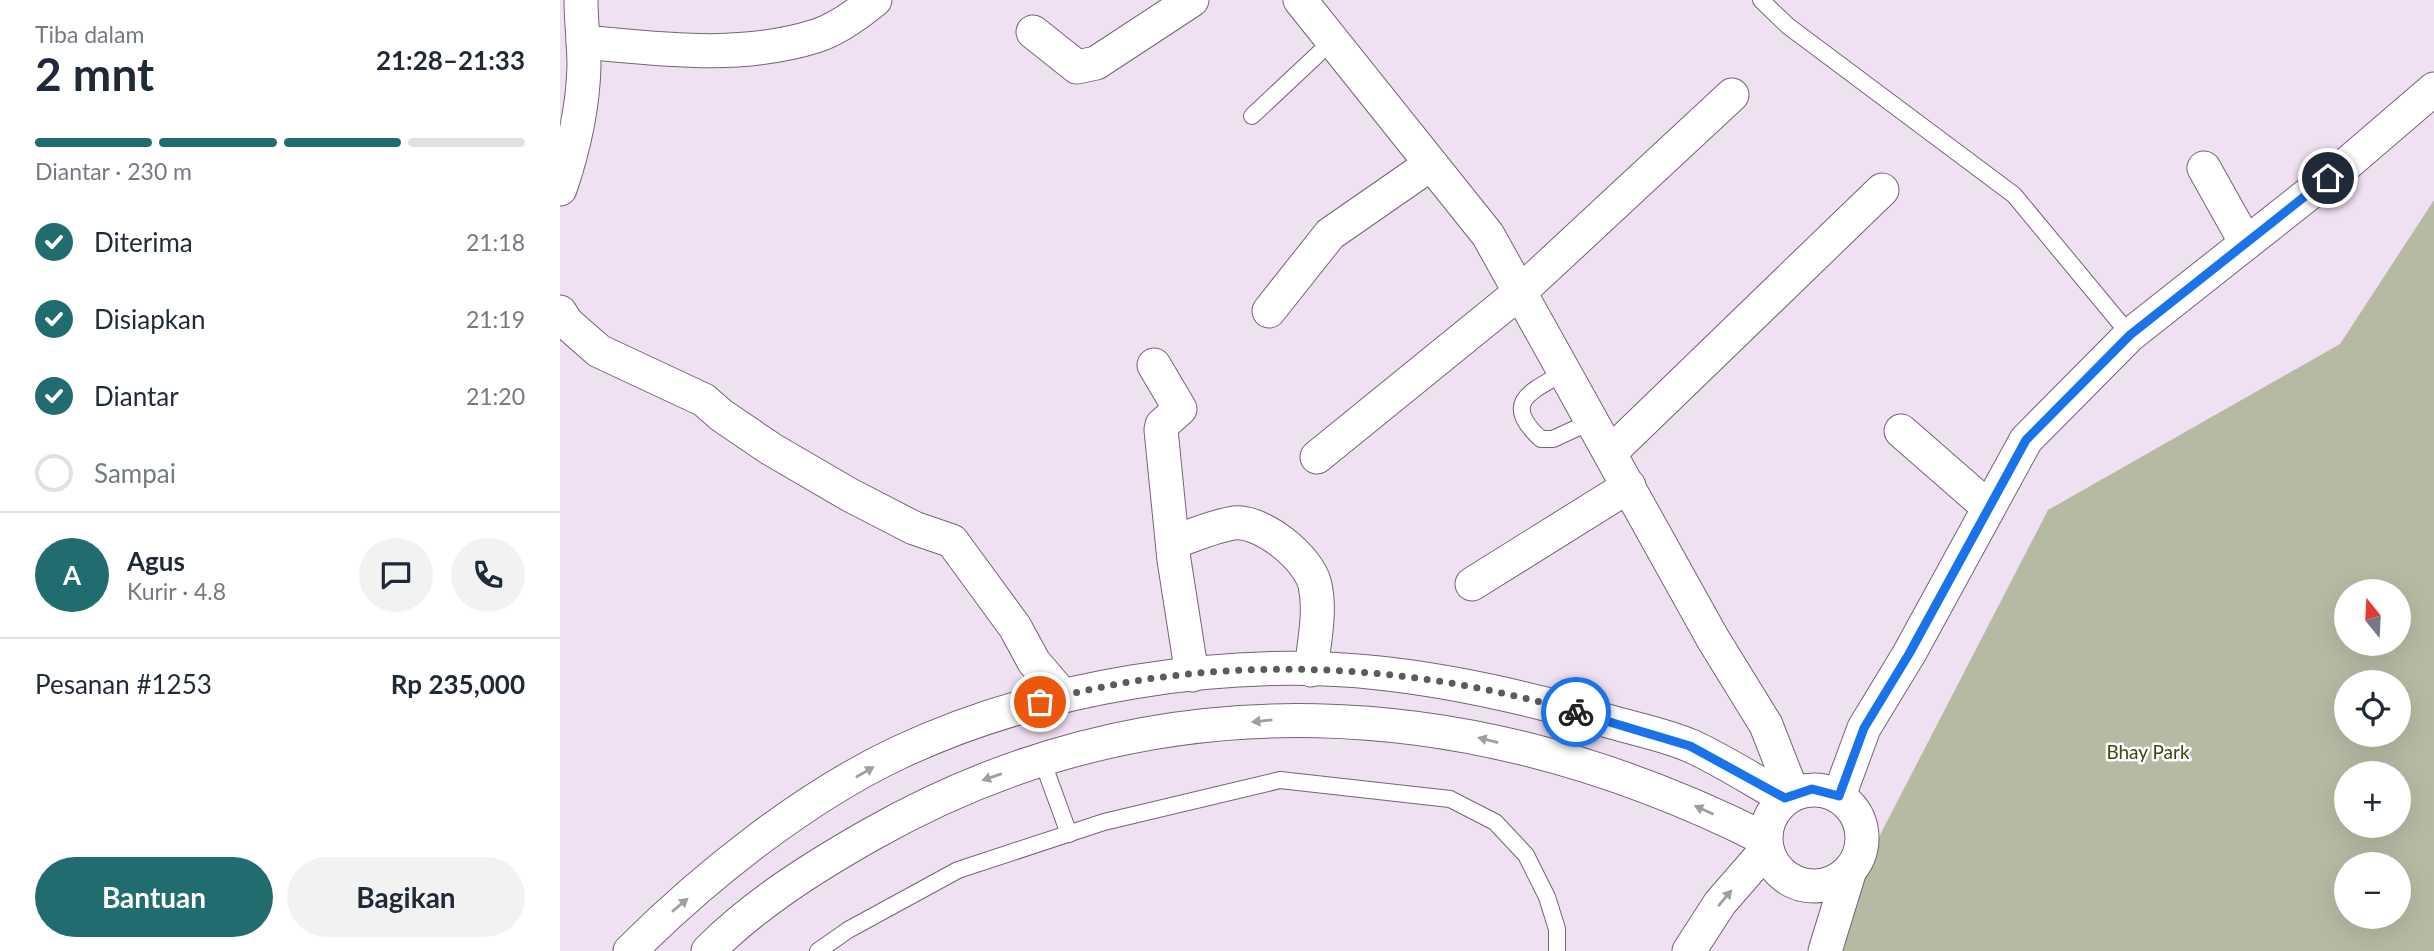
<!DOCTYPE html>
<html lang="id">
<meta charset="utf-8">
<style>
:root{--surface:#fff;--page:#f2f2f3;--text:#1f2937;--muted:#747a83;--line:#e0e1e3;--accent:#206c6e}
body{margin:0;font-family:Lato,sans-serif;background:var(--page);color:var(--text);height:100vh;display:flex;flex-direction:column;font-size:26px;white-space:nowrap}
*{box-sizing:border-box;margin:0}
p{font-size:23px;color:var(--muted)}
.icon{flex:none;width:38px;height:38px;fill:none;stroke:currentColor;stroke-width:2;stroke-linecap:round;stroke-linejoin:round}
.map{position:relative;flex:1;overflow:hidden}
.sheet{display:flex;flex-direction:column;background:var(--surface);width:560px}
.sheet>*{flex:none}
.needle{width:46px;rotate:342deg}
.fabs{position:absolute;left:1774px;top:579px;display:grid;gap:14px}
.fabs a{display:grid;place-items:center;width:77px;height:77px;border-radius:50%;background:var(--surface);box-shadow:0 7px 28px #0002;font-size:35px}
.pin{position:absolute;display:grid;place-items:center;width:60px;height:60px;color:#fff;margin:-30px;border:4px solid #fff;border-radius:50%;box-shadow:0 2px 7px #0007}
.courier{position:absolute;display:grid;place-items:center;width:70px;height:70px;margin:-35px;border:5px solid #1a73e8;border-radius:50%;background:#fff;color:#222;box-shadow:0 2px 9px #0007}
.head em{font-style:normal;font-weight:700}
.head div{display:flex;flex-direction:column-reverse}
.head{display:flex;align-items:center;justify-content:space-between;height:119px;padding:0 35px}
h1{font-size:46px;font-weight:700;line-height:52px}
.bar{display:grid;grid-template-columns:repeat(4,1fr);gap:10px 7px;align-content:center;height:84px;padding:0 35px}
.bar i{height:9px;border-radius:5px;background:var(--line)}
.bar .on{background:var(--accent)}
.bar p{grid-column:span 4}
.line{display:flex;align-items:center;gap:18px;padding:0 35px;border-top:2px solid var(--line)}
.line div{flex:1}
.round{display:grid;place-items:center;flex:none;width:74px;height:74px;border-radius:37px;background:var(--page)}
ol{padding:0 35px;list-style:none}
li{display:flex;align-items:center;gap:21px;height:77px}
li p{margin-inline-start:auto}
li .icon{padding:7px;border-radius:50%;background:var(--accent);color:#fff;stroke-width:4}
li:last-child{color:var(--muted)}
li i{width:38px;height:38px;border:4px solid var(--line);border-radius:50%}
.cta{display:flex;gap:14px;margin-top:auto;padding:14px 35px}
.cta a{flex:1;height:80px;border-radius:42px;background:var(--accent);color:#fff;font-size:28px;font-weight:700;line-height:80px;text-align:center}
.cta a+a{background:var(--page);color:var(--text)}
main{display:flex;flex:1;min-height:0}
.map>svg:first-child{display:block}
.green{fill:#b7baa3;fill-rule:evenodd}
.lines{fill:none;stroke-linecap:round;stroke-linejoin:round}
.lane-casing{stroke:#736574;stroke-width:18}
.street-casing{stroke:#736574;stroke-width:35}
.lane{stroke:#fff;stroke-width:16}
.street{stroke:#fff;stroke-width:33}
.oneway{fill:#a09ea1}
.done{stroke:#605761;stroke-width:7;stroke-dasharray:0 12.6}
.route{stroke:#1a73e8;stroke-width:9}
.labels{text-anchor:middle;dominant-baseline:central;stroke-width:5;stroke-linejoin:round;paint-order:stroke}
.park-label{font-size:19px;fill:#424512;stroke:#fff}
</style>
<main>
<section class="sheet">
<div class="head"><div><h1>2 mnt</h1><p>Tiba dalam</p></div><em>21:28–21:33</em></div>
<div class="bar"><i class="on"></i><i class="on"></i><i class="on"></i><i></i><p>Diantar · 230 m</p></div>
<ol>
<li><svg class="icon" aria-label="check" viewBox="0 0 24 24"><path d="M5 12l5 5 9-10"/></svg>Diterima<p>21:18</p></li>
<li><svg class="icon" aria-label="check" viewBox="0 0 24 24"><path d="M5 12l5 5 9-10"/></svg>Disiapkan<p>21:19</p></li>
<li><svg class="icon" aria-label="check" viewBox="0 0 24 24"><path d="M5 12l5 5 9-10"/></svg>Diantar<p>21:20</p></li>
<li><i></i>Sampai</li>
</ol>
<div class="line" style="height:126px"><b class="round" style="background:var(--accent);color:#fff">A</b><div><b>Agus</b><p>Kurir · 4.8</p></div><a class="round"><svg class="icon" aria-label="chat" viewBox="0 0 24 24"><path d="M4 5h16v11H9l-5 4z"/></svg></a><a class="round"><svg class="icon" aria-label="phone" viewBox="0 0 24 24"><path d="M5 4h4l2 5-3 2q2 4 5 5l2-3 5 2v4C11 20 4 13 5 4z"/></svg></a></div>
<div class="line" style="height:91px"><div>Pesanan #1253</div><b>Rp 235,000</b></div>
<div class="cta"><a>Bantuan</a><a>Bagikan</a></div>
</section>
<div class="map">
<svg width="1874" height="951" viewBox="0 0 1874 951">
<rect width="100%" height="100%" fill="#f0e1f2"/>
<path class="green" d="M1874,200v751h-614l228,-441 292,-166zM1787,592h52v52h-52zM1787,682h52v53h-52zM1787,774h52v52h-52zM1787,864h52v53h-52z"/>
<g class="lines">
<g class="lane-casing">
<g id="lane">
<polyline points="1201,0 1228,26 1454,195 1570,335"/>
<polyline points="692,116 772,41"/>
<path d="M1005,372c-33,19 -65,30 -24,67h12l39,-18"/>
<polyline points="482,760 509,834"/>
<polyline points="258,951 288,930 398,870 544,822 720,780 890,799 935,822 966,855 987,897 997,929 997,951"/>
</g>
</g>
<g class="street-casing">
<g id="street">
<polyline points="740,0 928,235 1153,639 1206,725 1233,794"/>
<polyline points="473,32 517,67 536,63 632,0"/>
<path d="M23,42c78,7 156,18 233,-6 20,-6 43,-23 59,-36"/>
<polyline points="1644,168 1686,243"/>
<path d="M0,189c14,-41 23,-80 24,-123 0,-22 -3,-44 -3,-66"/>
<polyline points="709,311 770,234 871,164"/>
<polyline points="0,312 7,323 39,351 144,400 161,415 211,449 290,495 354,528 392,541 455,627 474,662 503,696"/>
<polyline points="594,365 620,409 602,425 601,430 614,560 632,675"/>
<polyline points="1341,431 1428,507"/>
<polyline points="1050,453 1322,190"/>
<polyline points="757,457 960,292 1172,95"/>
<path d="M613,542c19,-6 41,-16 61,-19 28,-3 75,35 81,62 6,27 -1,58 -4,85"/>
<polyline points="912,584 1069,486"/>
<circle cx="1254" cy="838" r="48"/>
<polyline points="1279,796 1304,728 1349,654 1466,440 1570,335 1789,162 1874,89"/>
<path d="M70,951c74,-74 173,-153 268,-198 140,-66 327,-97 481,-80 75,8 149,25 222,46 29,9 62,15 90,27 33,15 63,35 94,52"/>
<path d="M148,951c47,-47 104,-83 162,-116 288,-164 605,-142 895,4"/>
<polyline points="1129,951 1160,903 1207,849"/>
<polyline points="1265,951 1290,870"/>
</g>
</g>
<use href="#lane" class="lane"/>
<use href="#street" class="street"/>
</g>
<defs><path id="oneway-solid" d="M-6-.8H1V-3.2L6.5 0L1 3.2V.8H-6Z" transform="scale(1.75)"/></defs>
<g class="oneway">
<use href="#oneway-solid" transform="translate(702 721) rotate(174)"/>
<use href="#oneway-solid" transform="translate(928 740) rotate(-166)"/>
<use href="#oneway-solid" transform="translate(305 772) rotate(-30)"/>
<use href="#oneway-solid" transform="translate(432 777) rotate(161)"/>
<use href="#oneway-solid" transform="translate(1144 810) rotate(-156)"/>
<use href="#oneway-solid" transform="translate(1165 898) rotate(-50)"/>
<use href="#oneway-solid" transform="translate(120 905) rotate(-40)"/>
</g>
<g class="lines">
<path class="done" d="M480,702c174,-49 364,-41 536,10"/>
<polyline class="route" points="1016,712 1130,746 1225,798 1252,789 1279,796 1304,728 1349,654 1466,440 1570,335 1768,178"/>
</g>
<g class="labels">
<g class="park-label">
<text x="1588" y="751">Bhay Park</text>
</g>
</g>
</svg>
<div class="fabs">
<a><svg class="needle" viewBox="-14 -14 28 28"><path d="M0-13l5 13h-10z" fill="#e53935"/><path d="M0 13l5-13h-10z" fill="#747a83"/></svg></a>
<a><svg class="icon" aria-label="locate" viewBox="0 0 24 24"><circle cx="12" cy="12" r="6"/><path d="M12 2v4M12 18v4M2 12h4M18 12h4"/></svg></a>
<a>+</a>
<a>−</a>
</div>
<div class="pin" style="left:480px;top:702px;background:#ea580c"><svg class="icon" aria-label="bag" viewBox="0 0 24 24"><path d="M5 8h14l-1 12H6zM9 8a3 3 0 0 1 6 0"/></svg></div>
<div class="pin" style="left:1768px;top:178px;background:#1f2937"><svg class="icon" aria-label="home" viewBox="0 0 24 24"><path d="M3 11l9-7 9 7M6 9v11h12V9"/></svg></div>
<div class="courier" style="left:1016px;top:712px"><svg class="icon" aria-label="bike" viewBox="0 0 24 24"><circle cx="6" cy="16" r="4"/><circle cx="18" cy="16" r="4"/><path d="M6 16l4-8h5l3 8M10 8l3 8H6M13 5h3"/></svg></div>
</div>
</main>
